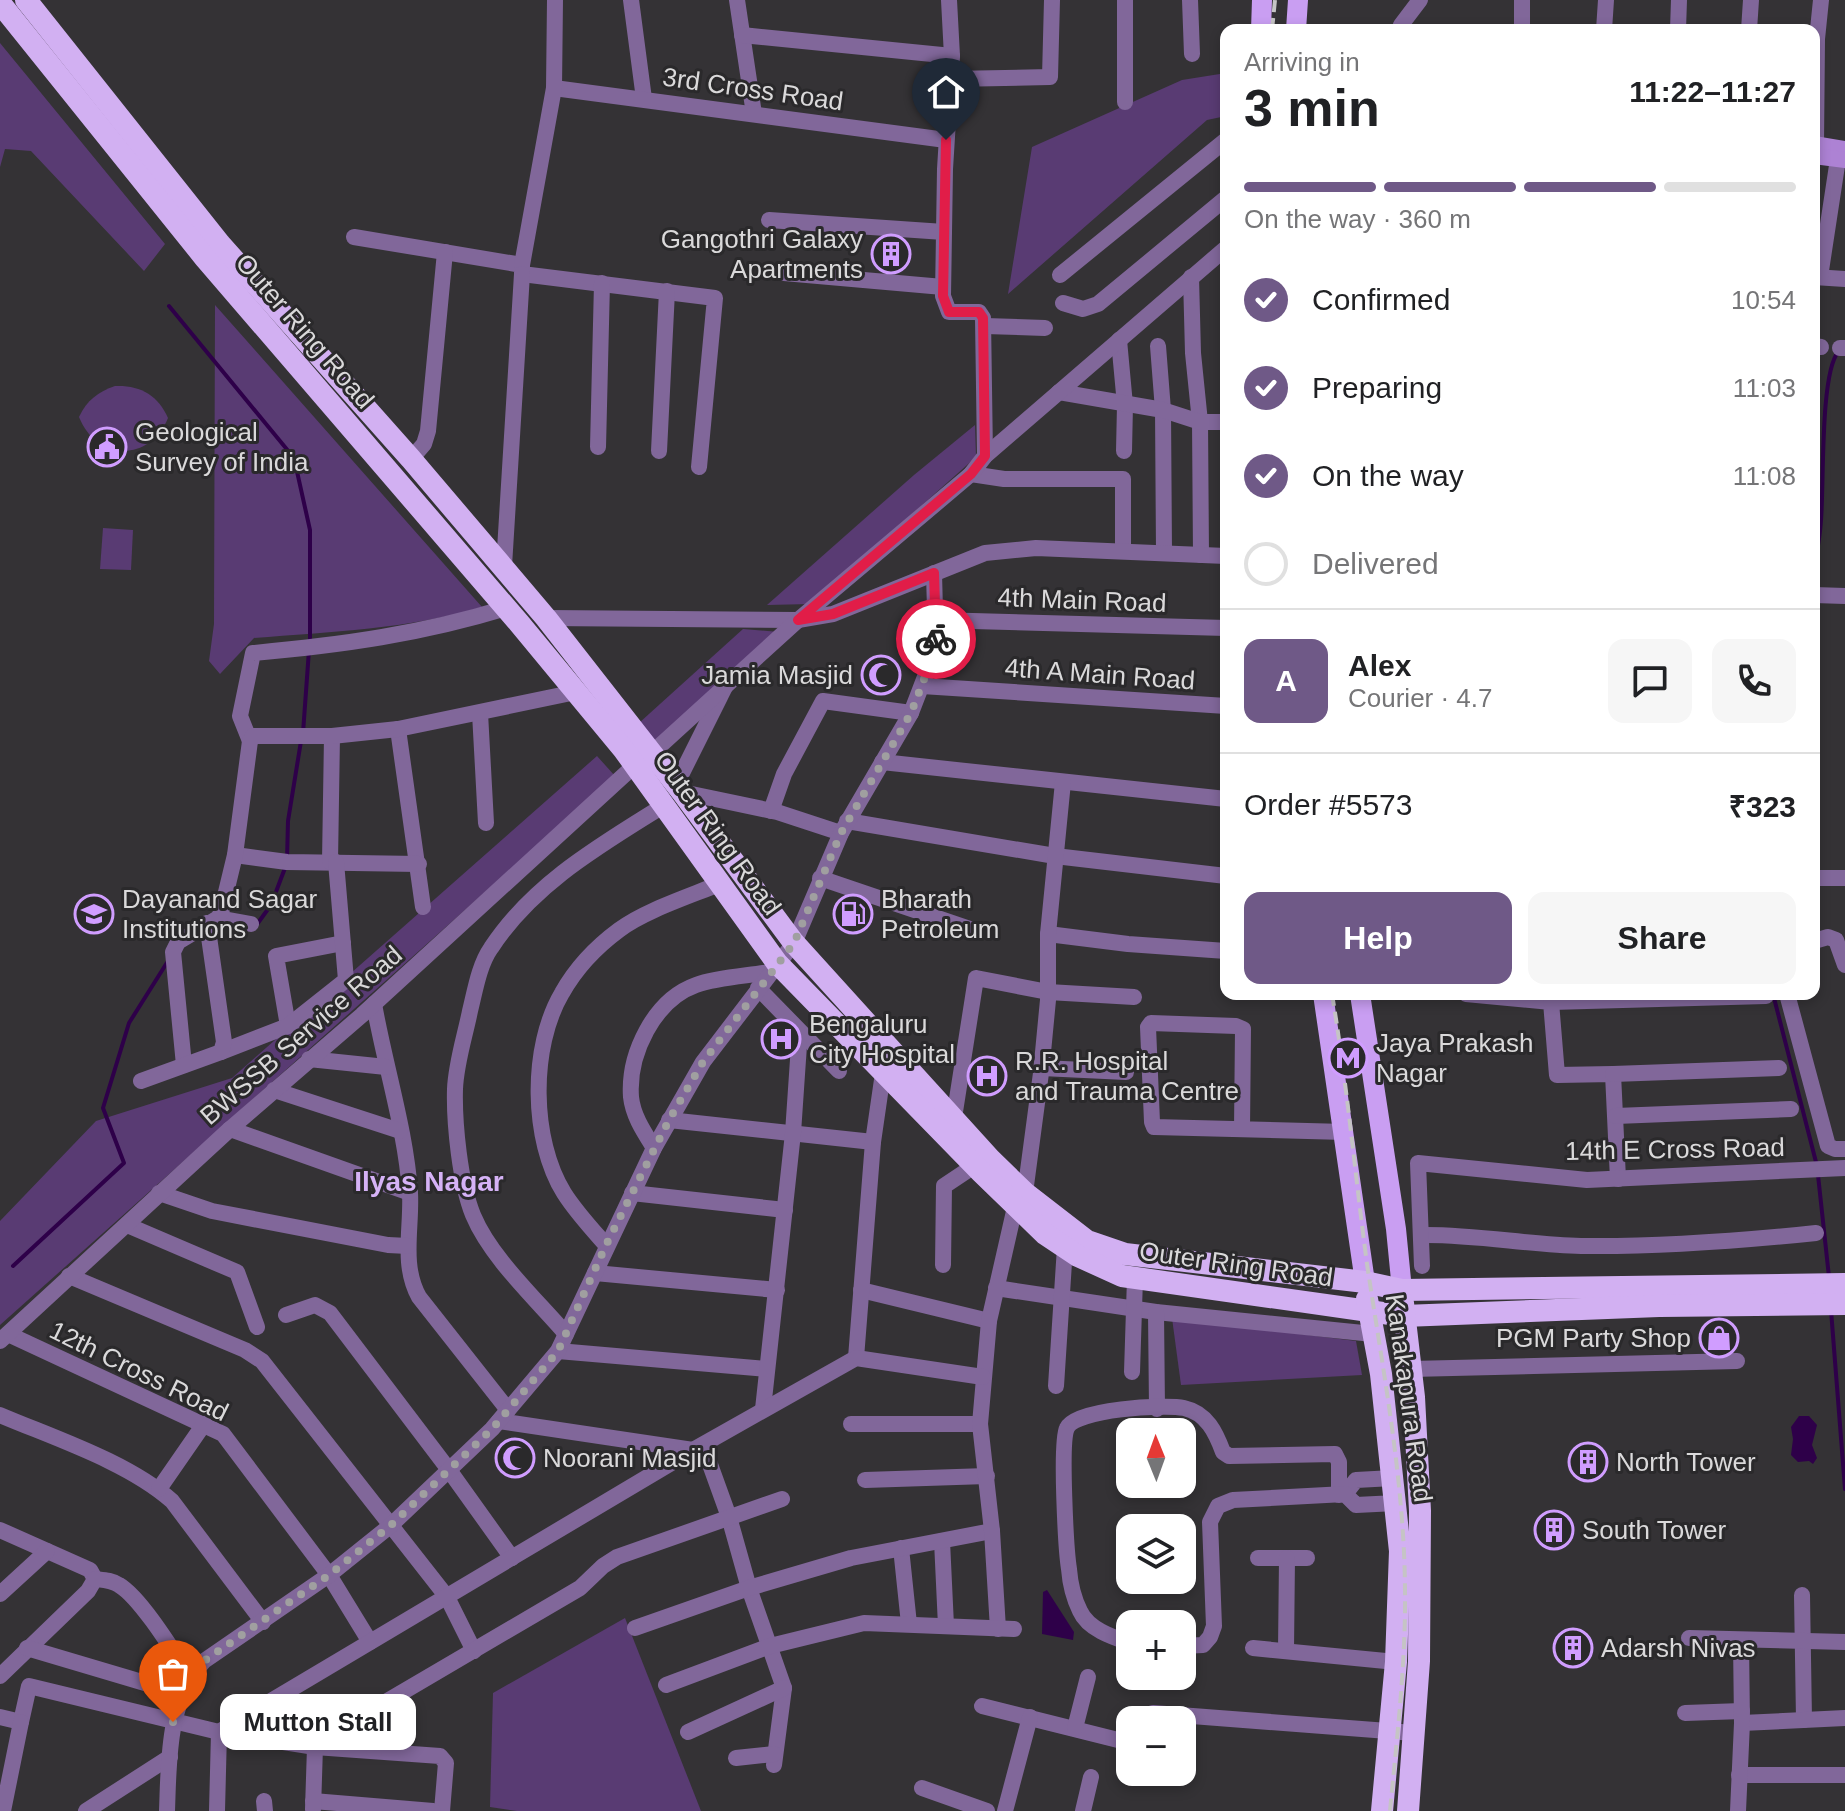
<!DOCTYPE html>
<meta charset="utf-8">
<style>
:root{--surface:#fff;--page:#f6f6f6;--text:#202124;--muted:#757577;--line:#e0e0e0;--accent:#6f5987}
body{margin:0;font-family:Arial,sans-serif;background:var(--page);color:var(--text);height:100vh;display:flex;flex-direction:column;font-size:30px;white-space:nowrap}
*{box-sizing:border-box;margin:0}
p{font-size:26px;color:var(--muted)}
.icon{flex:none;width:44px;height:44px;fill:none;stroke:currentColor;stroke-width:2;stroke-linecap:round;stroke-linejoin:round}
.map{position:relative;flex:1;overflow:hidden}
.panel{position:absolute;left:1220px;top:24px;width:600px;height:976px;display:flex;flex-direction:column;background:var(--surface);border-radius:16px;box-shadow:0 4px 12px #0003}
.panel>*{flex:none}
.needle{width:52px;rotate:359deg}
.controls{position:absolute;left:1116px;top:1418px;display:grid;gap:16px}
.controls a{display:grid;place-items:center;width:80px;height:80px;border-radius:16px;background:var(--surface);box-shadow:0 4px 12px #0003;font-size:40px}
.pin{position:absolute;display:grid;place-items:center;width:68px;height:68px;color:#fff;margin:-82px -34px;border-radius:50% 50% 50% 0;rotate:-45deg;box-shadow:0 0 8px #0007}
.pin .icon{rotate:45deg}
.courier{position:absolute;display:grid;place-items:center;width:80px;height:80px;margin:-40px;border:6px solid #e11d48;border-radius:50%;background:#fff;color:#222;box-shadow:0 2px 10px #0007}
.bubble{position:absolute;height:56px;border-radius:16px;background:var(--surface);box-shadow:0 4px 12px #0003;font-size:26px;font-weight:600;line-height:56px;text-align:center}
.overview em{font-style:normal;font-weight:600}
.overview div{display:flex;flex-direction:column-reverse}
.overview{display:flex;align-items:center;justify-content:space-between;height:136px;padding:0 24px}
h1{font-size:52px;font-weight:600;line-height:60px}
.bar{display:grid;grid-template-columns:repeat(4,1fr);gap:12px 8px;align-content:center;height:96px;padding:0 24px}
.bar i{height:10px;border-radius:6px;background:var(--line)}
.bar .current{background:var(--accent)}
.bar p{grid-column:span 4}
.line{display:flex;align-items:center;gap:20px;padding:0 24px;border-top:2px solid var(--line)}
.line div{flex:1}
.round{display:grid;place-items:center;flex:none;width:84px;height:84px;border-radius:16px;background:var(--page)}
ol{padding:0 24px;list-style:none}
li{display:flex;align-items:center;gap:24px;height:88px}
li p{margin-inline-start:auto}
li .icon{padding:8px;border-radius:50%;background:var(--accent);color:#fff;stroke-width:4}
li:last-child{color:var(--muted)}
li i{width:44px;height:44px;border:4px solid var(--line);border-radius:50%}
.action{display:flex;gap:16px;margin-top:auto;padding:16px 24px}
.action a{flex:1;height:92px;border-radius:16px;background:var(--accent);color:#fff;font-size:32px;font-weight:600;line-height:92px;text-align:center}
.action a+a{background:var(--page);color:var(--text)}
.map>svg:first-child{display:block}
.green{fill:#593b73}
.water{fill:#2e0049}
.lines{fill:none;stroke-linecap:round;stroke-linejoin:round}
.stream{stroke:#2e0049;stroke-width:4}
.minor{stroke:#81679a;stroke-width:16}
.tertiary{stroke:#81679a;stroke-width:16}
.secondary{stroke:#ad82d4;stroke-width:16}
.primary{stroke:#c99ef2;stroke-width:20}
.trunk{stroke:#d2b0f2;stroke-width:22}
.rail{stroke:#c5c4c5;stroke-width:4;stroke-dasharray:12 6;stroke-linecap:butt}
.done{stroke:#a09fa0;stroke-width:8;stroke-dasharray:0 14.4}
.route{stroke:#e11d48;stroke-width:10}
.labels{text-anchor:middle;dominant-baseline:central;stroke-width:6;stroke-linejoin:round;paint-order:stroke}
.street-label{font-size:26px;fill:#dad9da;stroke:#2a292b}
.poi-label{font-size:26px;fill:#dad9da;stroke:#2a292b;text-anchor:start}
.neighbourhood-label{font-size:28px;font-weight:bold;fill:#d5b2f6;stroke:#2a292b}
</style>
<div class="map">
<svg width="1845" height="1811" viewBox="0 0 1845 1811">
<rect width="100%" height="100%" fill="#343235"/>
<g class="green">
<polygon points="0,43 165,244 144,271 31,151 5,149 0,167"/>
<polygon points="1226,73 1226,116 1207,120 1008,294 1032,147 1182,80"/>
<path d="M215,305l267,302c-73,22 -152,25 -228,31l-34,36 -11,-13 5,-37z"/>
<path d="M115,386c25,-1 43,9 53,32 -18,44 -71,44 -89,-1 8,-17 19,-25 36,-31z"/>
<polygon points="975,425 976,457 811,604 767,605 914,475"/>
<polygon points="103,528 133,530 131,570 100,569"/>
<polygon points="743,629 779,632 655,741 639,723"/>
<polygon points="597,756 615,776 0,1325 0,1221 96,1121 232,1078"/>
<polygon points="1172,1318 1356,1341 1362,1375 1181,1385"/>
<polygon points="625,1618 701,1811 517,1811 490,1807 493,1693"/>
</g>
<g class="water">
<polygon points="1799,1416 1809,1416 1817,1425 1812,1445 1817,1458 1813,1464 1809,1461 1798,1462 1791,1455 1793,1439 1791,1427"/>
<polygon points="1047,1590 1074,1632 1073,1640 1042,1634 1043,1592"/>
</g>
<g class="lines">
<g class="stream">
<polyline points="169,306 294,458 310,530 310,641"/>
<path d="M1814,569c3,-16 6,-33 7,-49 3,-35 -1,-145 17,-168"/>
<polyline points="303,733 309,650"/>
<polyline points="287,860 288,821 301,741"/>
<polyline points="255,927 271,905 285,868"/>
<polyline points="1773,994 1817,1166"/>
<polyline points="1818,1175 1829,1277"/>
<polyline points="13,1266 124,1163 103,1108 129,1023 168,961"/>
<polyline points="1831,1310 1845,1489"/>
</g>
<g class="minor">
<polyline points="631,0 644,99"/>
<polyline points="737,0 754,114"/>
<polyline points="949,0 952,56 945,169 943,296 949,312 979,312 983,318 985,456"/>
<polyline points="1190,0 1192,54"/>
<polyline points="1401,25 1420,0"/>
<polyline points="1522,30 1522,0"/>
<polyline points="1604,30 1606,0"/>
<polyline points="1678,30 1679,0"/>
<polyline points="1749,30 1751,0"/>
<polyline points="742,35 952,56"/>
<polyline points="951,79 1050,77 1052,0"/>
<polyline points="554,88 946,140"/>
<polyline points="1125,102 1125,0"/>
<polyline points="1816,145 1817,39 1821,0"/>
<polyline points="769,220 944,232"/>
<polyline points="354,237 522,265 522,274 715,298 699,467"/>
<polyline points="522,265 554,88 555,0"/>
<polyline points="784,273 943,287"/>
<polyline points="1060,275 1226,140"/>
<polyline points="1191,277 1193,353 1200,422 1201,555"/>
<polyline points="1814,277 1845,279"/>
<polyline points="1820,277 1838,159"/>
<polyline points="1063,303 1083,309 1098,304 1226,198"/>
<polyline points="985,326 1045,328"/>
<polyline points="1119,340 1125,405 1124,451"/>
<polyline points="1158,346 1163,410 1164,553"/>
<polyline points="1814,346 1821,347"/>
<polyline points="1840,348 1845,348"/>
<polyline points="1059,392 1163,410 1200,422 1226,422"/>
<polyline points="598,447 602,283"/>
<polyline points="659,451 667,291"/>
<polyline points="411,459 424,444 428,431 445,252"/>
<polyline points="971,474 1004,479 1123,479 1123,551"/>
<polyline points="504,566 522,274"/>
<polyline points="936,620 1226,628"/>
<polyline points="922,686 1226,706"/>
<polyline points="480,713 486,823"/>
<polyline points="398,729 423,907"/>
<path d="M250,741l-10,-25 13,-63c89,-8 168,-19 253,-45"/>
<polyline points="882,762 1226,799"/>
<polyline points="676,785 725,687"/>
<polyline points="682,792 777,812 841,833"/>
<polyline points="771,811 784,774 823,701 911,713"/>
<polyline points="847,821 1055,856 1226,876"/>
<polyline points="235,855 287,862 419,864"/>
<polyline points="330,862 332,736"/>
<polyline points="820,878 976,931"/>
<polyline points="1814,878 1845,878"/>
<polyline points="218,918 251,924"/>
<polyline points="1048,934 1128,944 1226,951"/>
<polyline points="1814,941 1828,937 1836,940 1845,965"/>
<polyline points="758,988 839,1071"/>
<polyline points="1466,994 1551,1002 1557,1075 1613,1074 1618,1179"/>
<polyline points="1787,994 1828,1146 1835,1149 1845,1149"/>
<polyline points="1551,1002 1766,996"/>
<path d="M374,1004c11,62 32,127 36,189 2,34 -9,72 9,104l89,113"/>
<polyline points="288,1026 276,956 343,943"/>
<polyline points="221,1052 288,1026 346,980 336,862"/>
<polyline points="309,1059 386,1067"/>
<polyline points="184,1065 173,952 178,942 218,918 221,913 235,855 250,741 253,736 332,736 398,729 576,692"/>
<polyline points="1042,1068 1126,1072"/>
<polyline points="1613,1074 1779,1068"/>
<polyline points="141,1081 221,1052 224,1042 207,923"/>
<polyline points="274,1090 400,1131"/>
<polyline points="1616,1116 1791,1109"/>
<polyline points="954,1118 976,978 1048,992 1134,997"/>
<polyline points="669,1120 873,1142"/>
<polyline points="230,1129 410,1193"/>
<polyline points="1242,1129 1243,1029 1236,1026 1151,1023 1148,1027 1152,1122 1154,1127 1345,1132"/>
<path d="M654,1148c-10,-16 -21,-32 -23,-51 -3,-43 23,-97 65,-112 22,-8 51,-9 74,-13"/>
<polyline points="159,1193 212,1211 388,1245 408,1246"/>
<polyline points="632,1193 785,1210"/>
<polyline points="1025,1193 1041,1073 1048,1000 1048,934 1063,782"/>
<polyline points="127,1225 237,1272 257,1327"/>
<path d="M1421,1235c54,-1 107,10 160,11 79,1 157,-5 235,-13"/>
<path d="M606,1245c-15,-17 -30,-33 -42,-52 -33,-53 -34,-146 -2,-200 14,-25 34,-46 57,-63 25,-19 71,-34 100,-46"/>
<polyline points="943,1265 944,1186 974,1166"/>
<polyline points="1422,1266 1418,1163 1587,1180 1845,1168"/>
<polyline points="595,1273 777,1290"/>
<polyline points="69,1276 245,1350 262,1361 447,1597 474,1651"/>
<polyline points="996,1288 1156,1312 1373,1334"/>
<polyline points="861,1290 989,1321"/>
<polyline points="1156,1312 1157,1409"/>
<polyline points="286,1315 315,1305 330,1313 449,1470 512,1558"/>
<polyline points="8,1334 223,1434 329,1575 370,1642"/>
<path d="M566,1334c-30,-35 -75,-76 -93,-119 -13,-32 -19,-92 -18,-126 1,-26 10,-53 15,-78 5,-20 9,-46 21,-63 42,-64 108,-102 172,-142"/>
<polyline points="558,1351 766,1369"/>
<polyline points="856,1358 873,1142 883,1073"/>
<polyline points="1411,1369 1737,1361"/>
<polyline points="1132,1372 1135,1278"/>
<polyline points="1056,1386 1065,1247"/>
<polyline points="763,1409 793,1133 799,1045"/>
<path d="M0,1415c54,23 128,47 172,86l91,121"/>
<polyline points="499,1421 693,1450"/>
<polyline points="851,1424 980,1424"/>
<polyline points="703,1445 729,1517 749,1588 784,1688 774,1765"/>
<polyline points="1393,1478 1356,1480 1345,1494 1356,1505 1396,1503"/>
<polyline points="865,1480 987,1476"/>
<polyline points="159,1489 204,1424"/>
<polyline points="0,1530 90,1570 95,1579 88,1591 0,1676"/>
<polyline points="942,1541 946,1626"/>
<polyline points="901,1548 909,1624"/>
<polyline points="1258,1558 1307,1558"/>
<path d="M95,1579c9,1 16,1 24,6 22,13 56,69 71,92"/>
<polyline points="0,1594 47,1551"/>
<polyline points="1802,1595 1804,1720"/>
<polyline points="635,1628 749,1588 851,1558 992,1531"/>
<polyline points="998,1629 992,1531 980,1424 989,1321 1015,1207"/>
<polyline points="1689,1638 1845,1642"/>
<path d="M1130,1643c-18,-6 -42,-14 -50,-32 -6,-12 -10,-29 -11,-42 -3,-19 -9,-127 -2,-141 8,-19 98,-24 117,-20 23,5 32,25 39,44l6,4 106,-2 4,8v33"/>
<polyline points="1182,1646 1203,1645 1210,1637 1214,1626 1210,1522 1218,1506 1233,1500 1345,1494"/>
<polyline points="27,1648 182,1694"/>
<polyline points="1253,1648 1396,1662"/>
<polyline points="1286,1650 1287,1558"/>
<polyline points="666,1685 770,1646 864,1623 1014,1629"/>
<polyline points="982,1706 1130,1743"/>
<polyline points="1685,1713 1742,1711"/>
<polyline points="0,1717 21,1722 29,1686 219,1732 315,1747 440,1756 446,1763 442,1811"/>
<polyline points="1146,1720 1147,1716 1153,1713 1414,1733"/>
<polyline points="1742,1723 1845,1718"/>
<polyline points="1075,1728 1088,1677"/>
<polyline points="688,1732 784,1688"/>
<polyline points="308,1745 313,1707"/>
<polyline points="374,1751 375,1717 384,1703 580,1588 603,1566 617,1557 782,1499"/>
<polyline points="736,1758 774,1754"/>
<polyline points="1739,1775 1845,1775"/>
<polyline points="922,1788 987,1811"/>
<polyline points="264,1801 265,1811"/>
<polyline points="313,1801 433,1811"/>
<polyline points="313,1809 315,1747"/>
<polyline points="3,1811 21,1722"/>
<polyline points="86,1811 170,1757"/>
<path d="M167,1811c2,-52 0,-109 37,-150l125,-86 61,-49 102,-97 66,-78 96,-203 49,-86 91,-119 47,-110 70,-120 25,-65 -2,-75"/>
<polyline points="217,1811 219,1732 693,1450 856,1358 983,1377"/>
<polyline points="1005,1811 1030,1717"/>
<polyline points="1083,1811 1091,1777"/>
<polyline points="1738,1811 1742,1723 1741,1641"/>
</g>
<g class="tertiary">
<polyline points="1814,595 1845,596"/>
<polyline points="546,618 798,620 833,614 985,553 1036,548 1226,556"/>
<polyline points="652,753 798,620 971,474 985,456 1226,248"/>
<polyline points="0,1341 230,1129 362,1015 635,765"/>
</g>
<g class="secondary">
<polyline points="1814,144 1845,149"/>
<polyline points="1814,156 1845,160"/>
</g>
<g class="primary">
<polyline points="1261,30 1262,0"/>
<polyline points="1296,30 1298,0"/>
<polyline points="1323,994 1365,1282"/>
<polyline points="1360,994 1396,1229 1402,1290"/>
</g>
<g class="trunk">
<polyline points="26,0 220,244 411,459 546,618 682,792 794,943 990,1159 1025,1193 1087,1241 1125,1254 1365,1282 1402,1290 1845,1284"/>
<polyline points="0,3 205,258 519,623 624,750 777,963 981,1172 1045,1234 1078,1256 1122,1276 1404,1316 1659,1306 1845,1304"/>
<polyline points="1367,1299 1381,1374 1400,1551 1396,1662 1382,1811"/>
<polyline points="1403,1303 1414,1397 1420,1511 1419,1661 1408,1811"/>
</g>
<g class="rail">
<polyline points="1272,30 1275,0"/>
<path d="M1332,994c15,90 23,180 35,270 16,107 37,215 38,324 1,74 -8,149 -15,223"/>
</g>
</g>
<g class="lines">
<polyline class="done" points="173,1722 190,1677 204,1661 329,1575 390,1526 492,1429 558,1351 606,1245 669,1120 703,1062 794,943 841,833 911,713 936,648 936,639"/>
<polyline class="route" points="936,639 934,573 833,614 798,620 971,474 985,456 983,318 979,312 949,312 943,296 946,140"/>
</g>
<defs>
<g id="building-ring" transform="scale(2)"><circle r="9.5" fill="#2a292b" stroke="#d09dff" stroke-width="1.5"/><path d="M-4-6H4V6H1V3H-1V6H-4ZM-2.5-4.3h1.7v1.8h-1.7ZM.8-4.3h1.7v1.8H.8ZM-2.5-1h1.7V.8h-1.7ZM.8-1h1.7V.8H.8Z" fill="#d09dff"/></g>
<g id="civic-ring" transform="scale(2)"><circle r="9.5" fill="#2a292b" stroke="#d09dff" stroke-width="1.5"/><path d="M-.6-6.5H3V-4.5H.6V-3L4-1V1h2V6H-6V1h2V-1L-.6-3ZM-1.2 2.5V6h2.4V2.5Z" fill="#d09dff"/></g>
<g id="mosque-ring" transform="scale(2)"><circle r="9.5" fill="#2a292b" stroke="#d09dff" stroke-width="1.5"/><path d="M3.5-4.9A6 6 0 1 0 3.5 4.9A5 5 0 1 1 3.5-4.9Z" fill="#d09dff"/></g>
<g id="university-ring" transform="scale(2)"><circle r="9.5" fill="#2a292b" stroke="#d09dff" stroke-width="1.5"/><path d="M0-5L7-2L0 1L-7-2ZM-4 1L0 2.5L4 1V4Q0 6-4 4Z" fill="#d09dff"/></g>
<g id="fuel-ring" transform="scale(2)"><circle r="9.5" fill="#2a292b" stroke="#d09dff" stroke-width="1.5"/><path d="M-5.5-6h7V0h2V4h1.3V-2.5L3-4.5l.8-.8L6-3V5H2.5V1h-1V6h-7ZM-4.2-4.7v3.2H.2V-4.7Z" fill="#d09dff"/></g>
<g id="hospital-ring" transform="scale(2)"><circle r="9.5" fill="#2a292b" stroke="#d09dff" stroke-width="1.5"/><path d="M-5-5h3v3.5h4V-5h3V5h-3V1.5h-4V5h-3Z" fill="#d09dff"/></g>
<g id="metro-ring" transform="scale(2)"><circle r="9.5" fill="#2a292b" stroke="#d09dff" stroke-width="1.5"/><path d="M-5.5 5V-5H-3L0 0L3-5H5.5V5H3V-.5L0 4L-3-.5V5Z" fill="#d09dff"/></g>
<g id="shop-ring" transform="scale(2)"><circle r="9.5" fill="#2a292b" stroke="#d09dff" stroke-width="1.5"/><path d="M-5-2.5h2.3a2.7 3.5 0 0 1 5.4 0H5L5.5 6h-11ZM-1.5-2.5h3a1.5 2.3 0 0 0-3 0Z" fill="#d09dff"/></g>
</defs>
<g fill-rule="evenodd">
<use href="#building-ring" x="891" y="254"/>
<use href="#civic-ring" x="107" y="447"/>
<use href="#mosque-ring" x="881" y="675"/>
<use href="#university-ring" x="94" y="914"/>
<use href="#fuel-ring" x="853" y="914"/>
<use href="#hospital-ring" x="781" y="1039"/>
<use href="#metro-ring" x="1348" y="1058"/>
<use href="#hospital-ring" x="987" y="1076"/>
<use href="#shop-ring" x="1719" y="1338"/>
<use href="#mosque-ring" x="515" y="1458"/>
<use href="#building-ring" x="1588" y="1462"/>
<use href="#building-ring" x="1554" y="1530"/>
<use href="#building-ring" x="1573" y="1648"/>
</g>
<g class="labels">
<g class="street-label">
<text transform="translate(753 89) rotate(8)">3rd Cross Road</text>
<text transform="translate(305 331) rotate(49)">Outer Ring Road</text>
<text transform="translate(1082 600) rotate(2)">4th Main Road</text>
<text transform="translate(1100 674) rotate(4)">4th A Main Road</text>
<text transform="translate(718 833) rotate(54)">Outer Ring Road</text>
<text transform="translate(301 1035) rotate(-41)">BWSSB Service Road</text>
<text transform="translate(1675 1149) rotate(-1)">14th E Cross Road</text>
<text transform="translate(1236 1264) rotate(8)">Outer Ring Road</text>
<text transform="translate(139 1371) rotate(26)">12th Cross Road</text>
<text transform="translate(1409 1398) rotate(82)">Kanakapura Road</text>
</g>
<g class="poi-label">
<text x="863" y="239" text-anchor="end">Gangothri Galaxy<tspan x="863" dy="30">Apartments</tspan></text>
<text x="135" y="432">Geological<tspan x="135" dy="30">Survey of India</tspan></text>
<text x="853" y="675" text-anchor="end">Jamia Masjid</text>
<text x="122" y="899">Dayanand Sagar<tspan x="122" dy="30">Institutions</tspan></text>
<text x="881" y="899">Bharath<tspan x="881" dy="30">Petroleum</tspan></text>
<text x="809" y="1024">Bengaluru<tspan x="809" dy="30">City Hospital</tspan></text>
<text x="1376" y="1043">Jaya Prakash<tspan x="1376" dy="30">Nagar</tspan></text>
<text x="1015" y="1061">R.R. Hospital<tspan x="1015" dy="30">and Trauma Centre</tspan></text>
<text x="1691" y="1338" text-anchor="end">PGM Party Shop</text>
<text x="543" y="1458">Noorani Masjid</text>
<text x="1616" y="1462">North Tower</text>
<text x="1582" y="1530">South Tower</text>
<text x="1601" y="1648">Adarsh Nivas</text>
</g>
<g class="neighbourhood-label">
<text x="429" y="1181">Ilyas Nagar</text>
</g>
</g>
</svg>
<div class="controls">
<a><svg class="needle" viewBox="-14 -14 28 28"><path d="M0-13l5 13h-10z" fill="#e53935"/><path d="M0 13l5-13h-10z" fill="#757577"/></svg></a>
<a><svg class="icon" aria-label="layers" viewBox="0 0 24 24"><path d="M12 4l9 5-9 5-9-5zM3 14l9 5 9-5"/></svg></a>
<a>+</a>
<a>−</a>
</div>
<div class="pin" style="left:173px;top:1722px;background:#ea580c"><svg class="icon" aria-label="bag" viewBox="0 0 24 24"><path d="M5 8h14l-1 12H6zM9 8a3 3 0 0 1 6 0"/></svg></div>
<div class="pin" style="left:946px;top:140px;background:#1f2937"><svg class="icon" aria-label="home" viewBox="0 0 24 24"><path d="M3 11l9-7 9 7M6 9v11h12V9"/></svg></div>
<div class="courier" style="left:936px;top:639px"><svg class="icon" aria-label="bike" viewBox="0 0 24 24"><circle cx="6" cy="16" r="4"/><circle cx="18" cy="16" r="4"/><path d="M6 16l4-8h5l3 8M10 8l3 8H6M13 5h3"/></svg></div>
<div class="bubble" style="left:220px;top:1694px;width:196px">Mutton Stall</div>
<section class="panel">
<div class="overview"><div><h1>3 min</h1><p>Arriving in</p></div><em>11:22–11:27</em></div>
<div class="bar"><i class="current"></i><i class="current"></i><i class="current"></i><i></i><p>On the way · 360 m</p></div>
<ol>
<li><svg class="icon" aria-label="check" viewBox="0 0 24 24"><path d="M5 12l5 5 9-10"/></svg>Confirmed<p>10:54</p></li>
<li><svg class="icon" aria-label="check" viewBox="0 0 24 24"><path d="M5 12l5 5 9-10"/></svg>Preparing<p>11:03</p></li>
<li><svg class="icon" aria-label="check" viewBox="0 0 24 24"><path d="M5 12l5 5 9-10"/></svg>On the way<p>11:08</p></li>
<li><i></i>Delivered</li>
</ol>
<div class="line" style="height:144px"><b class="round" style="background:var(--accent);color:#fff">A</b><div><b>Alex</b><p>Courier · 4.7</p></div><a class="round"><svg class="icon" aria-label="chat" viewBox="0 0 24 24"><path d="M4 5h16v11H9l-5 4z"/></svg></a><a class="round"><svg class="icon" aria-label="phone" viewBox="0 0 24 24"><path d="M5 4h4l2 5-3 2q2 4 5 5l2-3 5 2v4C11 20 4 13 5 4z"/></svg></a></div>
<div class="line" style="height:104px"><div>Order #5573</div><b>₹323</b></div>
<div class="action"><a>Help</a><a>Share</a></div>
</section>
</div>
